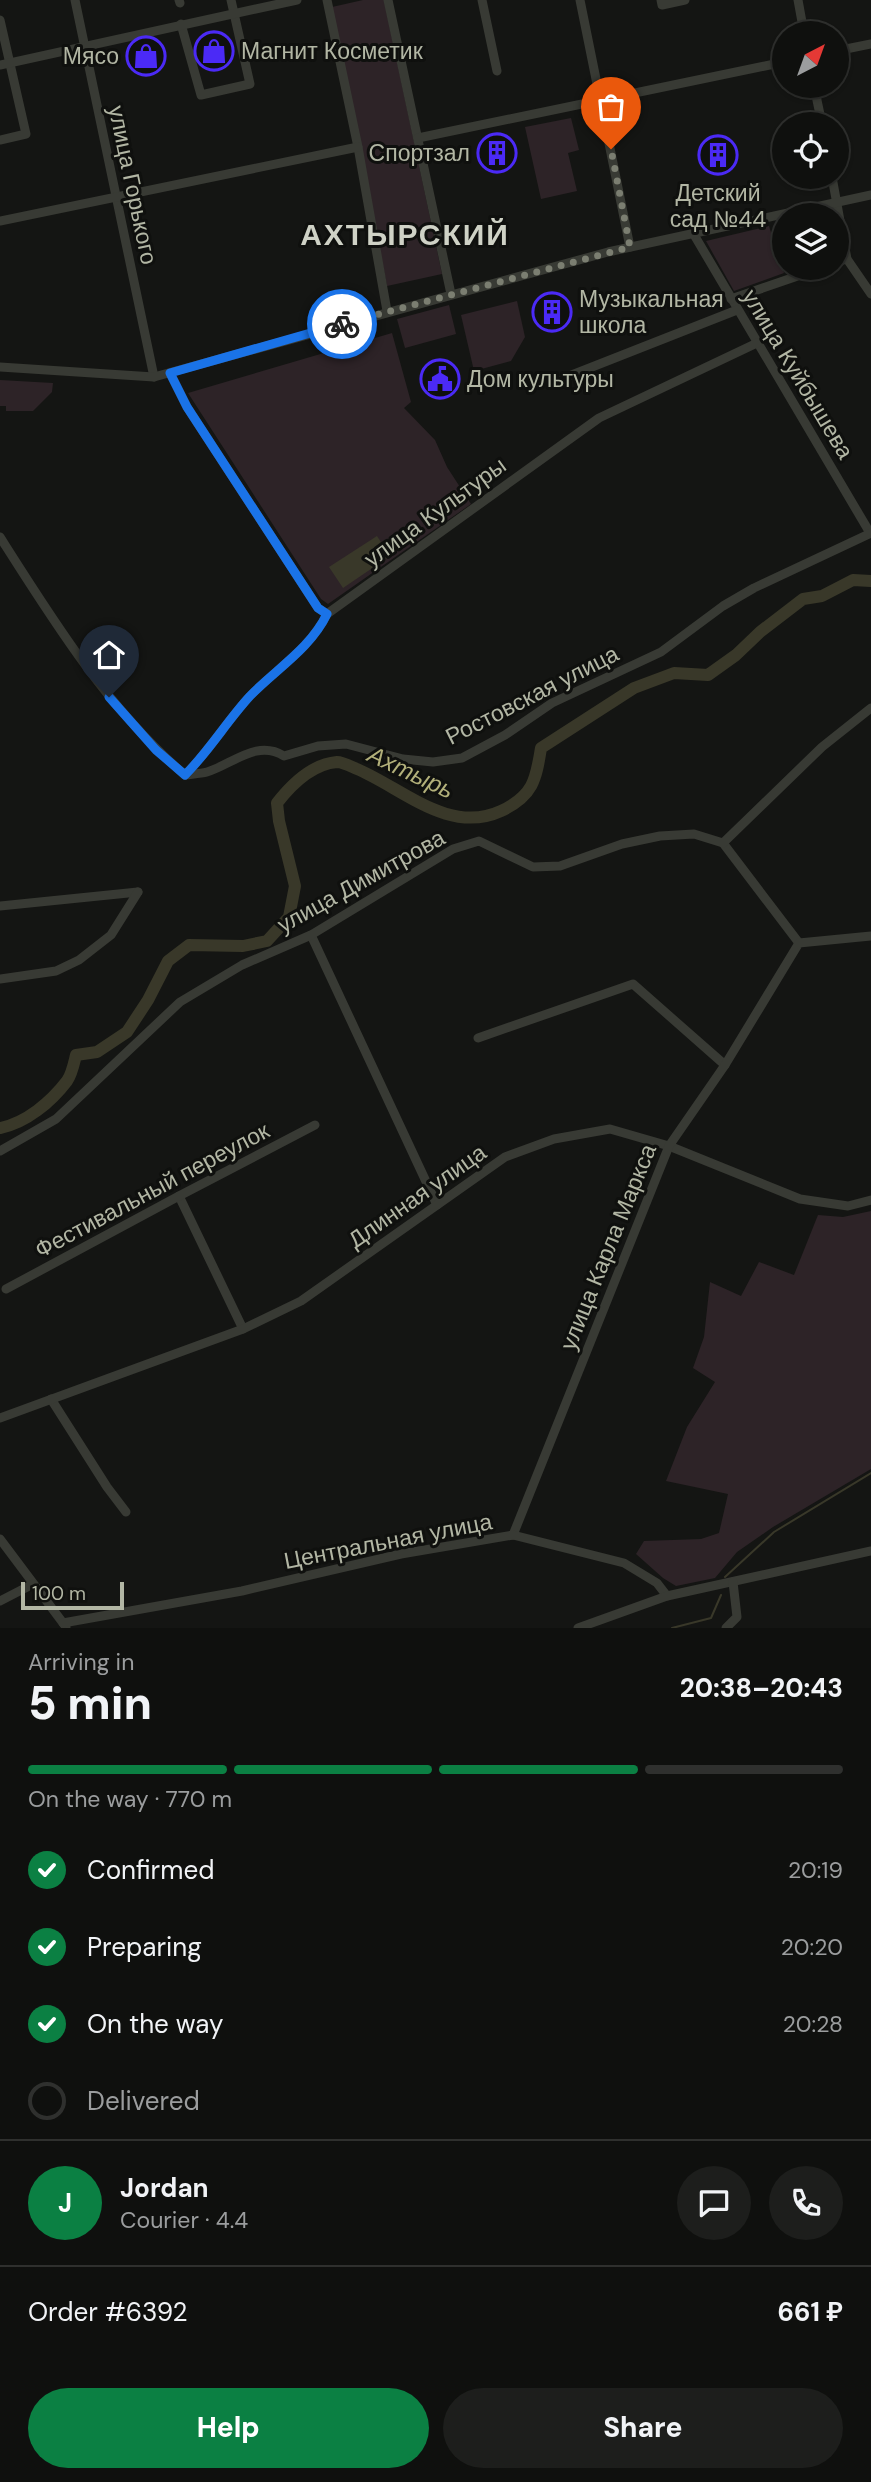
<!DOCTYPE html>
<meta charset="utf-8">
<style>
:root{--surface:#0f100e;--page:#1d1e1c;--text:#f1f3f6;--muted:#9b9d9e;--line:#2f302e;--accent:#0b8043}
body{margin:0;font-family:"DM Sans",sans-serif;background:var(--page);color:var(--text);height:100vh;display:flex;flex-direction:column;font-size:26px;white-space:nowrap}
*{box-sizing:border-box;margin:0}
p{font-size:23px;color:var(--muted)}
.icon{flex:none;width:38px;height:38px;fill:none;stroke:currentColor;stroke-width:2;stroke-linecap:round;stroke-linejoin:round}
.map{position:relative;height:1628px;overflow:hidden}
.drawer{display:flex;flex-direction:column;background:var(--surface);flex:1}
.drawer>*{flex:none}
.needle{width:46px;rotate:41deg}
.tools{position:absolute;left:772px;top:21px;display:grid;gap:14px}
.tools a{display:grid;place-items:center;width:77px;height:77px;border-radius:50%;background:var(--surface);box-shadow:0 2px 5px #0004,0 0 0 2px var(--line);font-size:35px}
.scale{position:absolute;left:21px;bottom:18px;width:103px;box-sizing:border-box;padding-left:7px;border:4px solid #b2b6a4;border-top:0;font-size:19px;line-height:24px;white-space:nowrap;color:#b2b6a4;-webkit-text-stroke:5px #0f100e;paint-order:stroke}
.pin{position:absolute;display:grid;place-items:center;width:60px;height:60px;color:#fff;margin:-72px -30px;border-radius:50% 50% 50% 0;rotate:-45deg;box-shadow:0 0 7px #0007}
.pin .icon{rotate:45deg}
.courier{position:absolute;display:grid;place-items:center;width:70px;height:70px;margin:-35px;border:5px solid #1a73e8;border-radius:50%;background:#fff;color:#222;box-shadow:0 2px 9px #0007}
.overview em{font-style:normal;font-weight:800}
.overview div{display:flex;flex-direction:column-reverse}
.overview{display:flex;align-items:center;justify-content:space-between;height:119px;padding:0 28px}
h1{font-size:46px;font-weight:800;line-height:52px}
.bar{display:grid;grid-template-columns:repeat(4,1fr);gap:10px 7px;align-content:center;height:84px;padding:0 28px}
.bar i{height:9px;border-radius:5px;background:var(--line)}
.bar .active{background:var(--accent)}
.bar p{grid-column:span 4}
.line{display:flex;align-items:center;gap:18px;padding:0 28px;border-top:2px solid var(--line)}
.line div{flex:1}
.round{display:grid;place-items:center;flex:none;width:74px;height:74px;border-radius:37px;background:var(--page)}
ol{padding:0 28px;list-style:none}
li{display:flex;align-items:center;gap:21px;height:77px}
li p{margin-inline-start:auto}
li .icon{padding:7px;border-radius:50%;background:var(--accent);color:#fff;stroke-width:4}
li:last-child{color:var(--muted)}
li i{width:38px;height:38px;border:4px solid var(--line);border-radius:50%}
.primary-button{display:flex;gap:14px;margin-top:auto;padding:14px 28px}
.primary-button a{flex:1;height:80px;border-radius:42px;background:var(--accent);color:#fff;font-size:28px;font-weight:800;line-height:80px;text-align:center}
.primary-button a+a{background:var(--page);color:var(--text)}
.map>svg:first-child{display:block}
.green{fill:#2d2327}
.water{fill:#393829}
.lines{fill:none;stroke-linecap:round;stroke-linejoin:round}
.stream{stroke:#393829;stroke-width:2}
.river{stroke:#393829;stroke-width:12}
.minor{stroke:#383a34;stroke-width:9}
.done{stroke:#7b7e71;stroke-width:7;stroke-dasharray:0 12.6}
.route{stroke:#1a73e8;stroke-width:9}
.labels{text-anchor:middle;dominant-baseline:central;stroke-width:6;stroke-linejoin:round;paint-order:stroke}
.poi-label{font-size:23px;fill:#b2b6a4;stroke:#0f100e;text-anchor:start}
.street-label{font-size:23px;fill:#b2b6a4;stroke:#0f100e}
.water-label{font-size:24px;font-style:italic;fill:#b2b07a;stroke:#0f100e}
.district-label{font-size:30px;font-weight:bold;letter-spacing:2px;fill:#cfd2c6;stroke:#0f100e}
</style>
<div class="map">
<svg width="871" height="1628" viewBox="0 0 871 1628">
<rect width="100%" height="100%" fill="#141513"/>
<g class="green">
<polygon points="363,0 384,0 442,274 387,286 332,7"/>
<polygon points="571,118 579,150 568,153 577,191 541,199 525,127"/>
<polygon points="769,226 784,273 734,291 706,241"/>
<polygon points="517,301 525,337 511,361 474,371 461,315"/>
<polygon points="449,305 456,334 405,348 397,319"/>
<polygon points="392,333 411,402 404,408 435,440 447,467 471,504 328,604 321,599 188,393"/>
<polygon points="0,380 53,383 52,392 33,411 6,411 6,406 0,406"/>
<polygon points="871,1211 871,1469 773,1527 737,1552 715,1578 676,1586 663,1578 636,1554 644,1541 701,1539 719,1533 728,1494 666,1481 687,1427 715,1382 693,1368 704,1337 710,1282 741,1296 759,1262 794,1275 818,1215 843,1217"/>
</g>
<polygon class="water" points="377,536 390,556 343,588 329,567"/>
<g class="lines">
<g class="stream">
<polyline points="725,1577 774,1532 871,1473"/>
<polyline points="672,1628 711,1618 721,1595"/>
</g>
<path class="river" d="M0,1128c26,-5 51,-26 67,-47 5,-7 7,-18 9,-26l21,-3 30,-20 21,-32 20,-39 21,-16 54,1 24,-5 22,-24 6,-31 -16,-65 -2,-18c14,-18 35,-39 60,-41 6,0 15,5 20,7 45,19 92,66 144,42 32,-15 35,-31 40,-63l93,-60 40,-15 34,2 28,-20 24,-23 43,-33 19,-3 31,-16 18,1"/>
<g class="minor">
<polyline points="75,0 154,377"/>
<polyline points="179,0 180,3"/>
<polyline points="327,0 358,147 387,311"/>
<polyline points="388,0 451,294"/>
<polyline points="482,0 497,71"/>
<polyline points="580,0 630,247"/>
<polyline points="661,0 662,5 685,0"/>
<polyline points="798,0 804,33"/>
<polyline points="0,20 26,134 0,140"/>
<polyline points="181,24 201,95 250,84 231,0"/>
<polyline points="836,51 871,44"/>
<polyline points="0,65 297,0"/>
<polyline points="814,86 822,124"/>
<polyline points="418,138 784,62"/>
<polyline points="832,177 847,259 871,294"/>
<polyline points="0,221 358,147"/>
<polyline points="693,233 870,533"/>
<polyline points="836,262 847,259"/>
<polyline points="731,299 821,268"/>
<polyline points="0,367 154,377 608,252 871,195"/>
<polyline points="170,373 187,407 318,608 327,614"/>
<polyline points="564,378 737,310"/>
<path d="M0,537c54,85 108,172 185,238"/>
<path d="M185,775c7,-1 15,-1 22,-3 26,-8 50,-33 77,-16l34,-10 28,-2 57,15 30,3 29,-4 43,-23 47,-32 109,-51 62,-46 31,-18 117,-55"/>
<path d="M185,775c24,-24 42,-54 65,-79 26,-27 60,-47 77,-82l272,-196 158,-75"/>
<polyline points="723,843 799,943"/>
<polyline points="0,906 138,892"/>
<polyline points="311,935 437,1205"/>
<polyline points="0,979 56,971 79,960 111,935 138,892"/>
<polyline points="478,1038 633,984 725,1065"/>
<polyline points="0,1151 56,1119 180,1002 242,965 311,935 453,849 479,841 533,867 560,866 622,844 660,836 694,834 723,843 822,747 871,708"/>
<polyline points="179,1196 243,1329"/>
<polyline points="6,1289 179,1196 315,1125"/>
<polyline points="51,1399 107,1487 126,1512"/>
<polyline points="0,1418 243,1329 301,1301 505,1157 554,1139 610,1129 669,1146 800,1199 848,1206 871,1200"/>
<polyline points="513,1535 669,1146 725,1065 799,943 871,936"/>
<polyline points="0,1539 66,1627"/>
<polyline points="0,1601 33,1584"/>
<polyline points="63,1623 242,1591 401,1554 513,1535 624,1563 657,1583 667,1596"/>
<polyline points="578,1628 667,1596 871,1551"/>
<polyline points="726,1628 737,1617 733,1582"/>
</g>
</g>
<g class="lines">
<polyline class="done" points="342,324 630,247 611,149"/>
<path class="route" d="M109,697l47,53 29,25c24,-24 42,-54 65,-79 26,-27 60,-47 77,-82l-9,-6 -131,-201 -17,-34 172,-49"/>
</g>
<defs>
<g id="shop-ring" transform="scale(2.0125)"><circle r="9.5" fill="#0f100e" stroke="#4b2af6" stroke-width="1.5"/><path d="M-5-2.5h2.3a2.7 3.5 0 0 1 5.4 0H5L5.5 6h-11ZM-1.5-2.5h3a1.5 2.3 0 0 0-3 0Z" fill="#4b2af6"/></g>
<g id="building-ring" transform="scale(2.0125)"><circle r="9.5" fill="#0f100e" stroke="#4b2af6" stroke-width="1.5"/><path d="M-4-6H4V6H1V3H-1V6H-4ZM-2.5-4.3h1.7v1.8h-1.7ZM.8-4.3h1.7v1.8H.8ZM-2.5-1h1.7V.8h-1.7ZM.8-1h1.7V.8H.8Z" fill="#4b2af6"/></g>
<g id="civic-ring" transform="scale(2.0125)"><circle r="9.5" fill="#0f100e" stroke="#4b2af6" stroke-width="1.5"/><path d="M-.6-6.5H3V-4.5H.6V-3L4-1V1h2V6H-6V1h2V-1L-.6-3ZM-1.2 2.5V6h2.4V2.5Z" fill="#4b2af6"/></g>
</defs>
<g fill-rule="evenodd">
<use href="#shop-ring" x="214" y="51"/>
<use href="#shop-ring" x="146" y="56"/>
<use href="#building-ring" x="497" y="153"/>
<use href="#building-ring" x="718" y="155"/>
<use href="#building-ring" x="552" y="312"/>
<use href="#civic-ring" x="440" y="379"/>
</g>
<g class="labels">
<g class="poi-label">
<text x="241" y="51">Магнит Косметик</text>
<text x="119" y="56" text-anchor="end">Мясо</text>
<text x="470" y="153" text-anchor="end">Спортзал</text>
<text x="718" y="193" text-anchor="middle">Детский<tspan x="718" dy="26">сад №44</tspan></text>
<text x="579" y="299">Музыкальная<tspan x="579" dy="26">школа</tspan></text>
<text x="467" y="379">Дом культуры</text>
</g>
<g class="street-label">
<text transform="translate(133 185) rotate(78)">улица Горького</text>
<text transform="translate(798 374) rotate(59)">улица Куйбышева</text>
<text transform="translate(435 512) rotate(-36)">улица Культуры</text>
<text transform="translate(532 695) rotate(-27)">Ростовская улица</text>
<text transform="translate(361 881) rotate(-29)">улица Димитрова</text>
<text transform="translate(152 1190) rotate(-28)">Фестивальный переулок</text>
<text transform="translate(417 1196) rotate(-35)">Длинная улица</text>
<text transform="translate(608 1247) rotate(-68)">улица Карла Маркса</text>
<text transform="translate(388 1541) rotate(-11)">Центральная улица</text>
</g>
<g class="water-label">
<text transform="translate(411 772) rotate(25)">Ахтырь</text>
</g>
<g class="district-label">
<text x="405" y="234">АХТЫРСКИЙ</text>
</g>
</g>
</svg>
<div class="tools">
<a><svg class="needle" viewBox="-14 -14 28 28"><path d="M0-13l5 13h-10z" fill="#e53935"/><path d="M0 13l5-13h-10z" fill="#9b9d9e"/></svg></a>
<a><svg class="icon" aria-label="locate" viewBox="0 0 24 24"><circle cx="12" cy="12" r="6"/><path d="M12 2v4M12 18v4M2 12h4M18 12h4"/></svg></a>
<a><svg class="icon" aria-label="layers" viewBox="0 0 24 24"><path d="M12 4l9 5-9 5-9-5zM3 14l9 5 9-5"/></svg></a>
</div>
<div class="scale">100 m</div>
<div class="pin" style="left:611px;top:149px;background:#ea580c"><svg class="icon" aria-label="bag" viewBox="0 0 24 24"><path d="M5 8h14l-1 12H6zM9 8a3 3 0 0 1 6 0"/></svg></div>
<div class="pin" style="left:109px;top:697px;background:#1f2937"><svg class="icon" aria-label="home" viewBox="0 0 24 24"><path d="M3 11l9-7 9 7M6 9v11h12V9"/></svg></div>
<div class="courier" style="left:342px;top:324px"><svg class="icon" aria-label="bike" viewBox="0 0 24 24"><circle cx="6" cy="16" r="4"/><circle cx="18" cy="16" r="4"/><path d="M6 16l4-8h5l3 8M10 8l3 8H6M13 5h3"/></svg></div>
</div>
<section class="drawer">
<div class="overview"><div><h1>5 min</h1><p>Arriving in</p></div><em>20:38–20:43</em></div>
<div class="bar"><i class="active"></i><i class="active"></i><i class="active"></i><i></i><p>On the way · 770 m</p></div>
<ol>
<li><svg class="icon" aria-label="check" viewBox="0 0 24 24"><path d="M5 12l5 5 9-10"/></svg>Confirmed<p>20:19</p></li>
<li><svg class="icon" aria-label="check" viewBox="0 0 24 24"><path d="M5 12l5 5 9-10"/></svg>Preparing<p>20:20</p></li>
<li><svg class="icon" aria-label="check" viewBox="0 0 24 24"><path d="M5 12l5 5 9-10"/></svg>On the way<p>20:28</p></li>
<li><i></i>Delivered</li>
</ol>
<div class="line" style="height:126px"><b class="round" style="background:var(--accent);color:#fff">J</b><div><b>Jordan</b><p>Courier · 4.4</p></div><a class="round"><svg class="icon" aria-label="chat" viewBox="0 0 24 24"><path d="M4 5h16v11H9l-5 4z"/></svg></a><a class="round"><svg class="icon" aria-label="phone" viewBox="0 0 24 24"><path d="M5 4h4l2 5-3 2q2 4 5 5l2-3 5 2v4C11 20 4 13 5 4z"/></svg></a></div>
<div class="line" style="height:91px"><div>Order #6392</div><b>661 ₽</b></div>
<div class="primary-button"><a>Help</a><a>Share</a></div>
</section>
